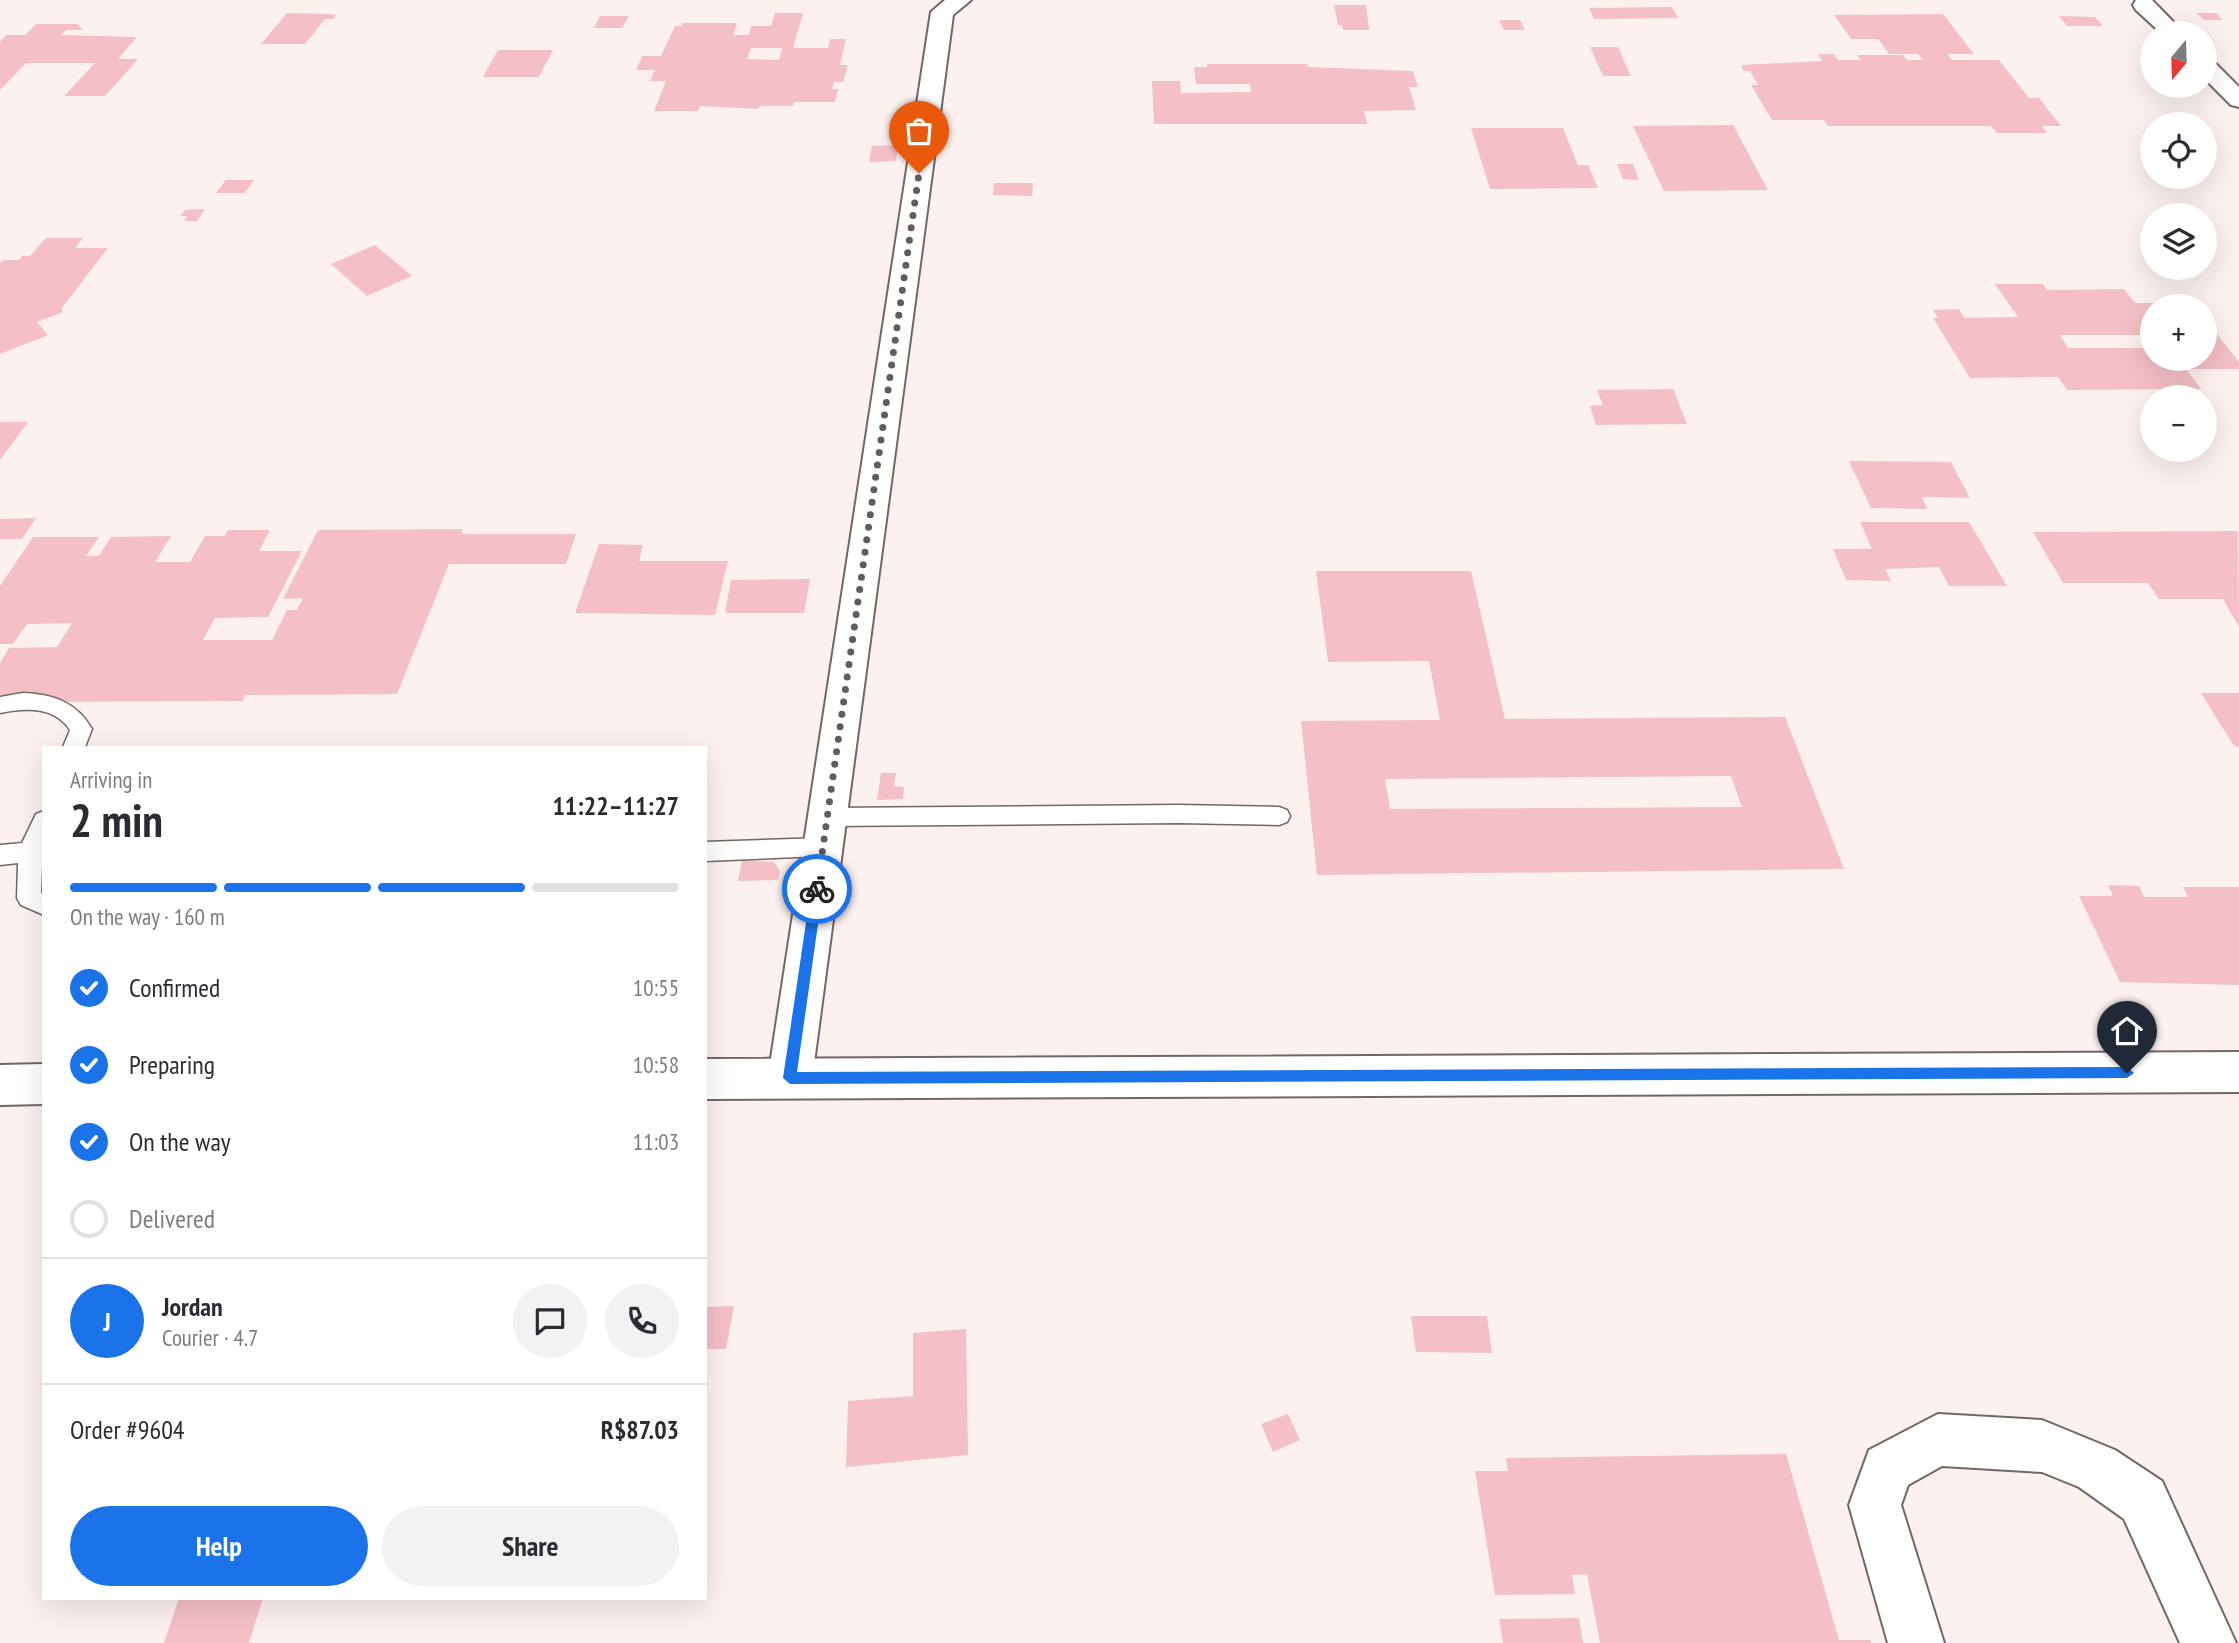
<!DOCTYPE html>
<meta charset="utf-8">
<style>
:root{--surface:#fff;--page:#f2f2f3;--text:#2b2b33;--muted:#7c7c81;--line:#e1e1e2;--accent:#1a73e8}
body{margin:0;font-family:"PT Sans Narrow",sans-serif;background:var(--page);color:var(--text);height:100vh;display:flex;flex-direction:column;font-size:26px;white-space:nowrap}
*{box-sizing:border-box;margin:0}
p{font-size:23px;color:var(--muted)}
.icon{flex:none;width:38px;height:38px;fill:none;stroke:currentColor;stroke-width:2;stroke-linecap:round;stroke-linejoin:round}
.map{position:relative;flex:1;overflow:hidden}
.side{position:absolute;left:42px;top:746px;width:665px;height:854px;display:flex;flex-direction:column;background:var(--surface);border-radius:0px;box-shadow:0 7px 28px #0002}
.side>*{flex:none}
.needle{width:46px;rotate:199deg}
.fabs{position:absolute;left:2140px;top:21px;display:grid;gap:14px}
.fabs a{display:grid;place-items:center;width:77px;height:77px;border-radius:50%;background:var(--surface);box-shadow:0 7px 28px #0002;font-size:35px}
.pin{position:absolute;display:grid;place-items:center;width:60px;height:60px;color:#fff;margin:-72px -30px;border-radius:50% 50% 50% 0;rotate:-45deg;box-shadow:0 0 7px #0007}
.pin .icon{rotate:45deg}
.courier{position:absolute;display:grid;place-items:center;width:70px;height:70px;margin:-35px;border:5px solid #1a73e8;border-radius:50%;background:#fff;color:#222;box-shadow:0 2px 9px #0007}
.overview em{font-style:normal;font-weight:800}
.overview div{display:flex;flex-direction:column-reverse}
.overview{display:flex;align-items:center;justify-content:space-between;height:119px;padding:0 28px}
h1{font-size:46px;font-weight:800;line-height:52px}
.bar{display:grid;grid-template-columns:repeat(4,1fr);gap:10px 7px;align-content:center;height:84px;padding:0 28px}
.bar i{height:9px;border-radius:5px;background:var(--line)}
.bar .selected{background:var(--accent)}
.bar p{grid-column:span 4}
.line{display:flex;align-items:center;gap:18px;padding:0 28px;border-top:2px solid var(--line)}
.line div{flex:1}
.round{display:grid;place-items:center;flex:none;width:74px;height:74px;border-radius:37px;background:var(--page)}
ol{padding:0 28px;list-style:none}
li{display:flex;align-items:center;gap:21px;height:77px}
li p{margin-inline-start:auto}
li .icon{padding:7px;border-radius:50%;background:var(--accent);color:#fff;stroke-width:4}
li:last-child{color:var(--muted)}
li i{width:38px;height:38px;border:4px solid var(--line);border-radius:50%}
.button{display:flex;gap:14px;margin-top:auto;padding:14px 28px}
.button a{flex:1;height:80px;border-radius:42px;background:var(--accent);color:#fff;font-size:28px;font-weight:800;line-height:80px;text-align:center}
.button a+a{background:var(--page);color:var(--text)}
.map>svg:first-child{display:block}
.building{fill:#f4c0c6;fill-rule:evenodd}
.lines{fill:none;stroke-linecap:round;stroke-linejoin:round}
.lane-casing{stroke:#716865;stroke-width:3}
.street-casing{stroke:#716865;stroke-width:4}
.secondary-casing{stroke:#716865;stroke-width:4}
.lane{fill:#fff;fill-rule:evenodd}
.street{fill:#fff;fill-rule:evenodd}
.secondary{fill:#fff;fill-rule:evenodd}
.route{fill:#1a73e8}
.done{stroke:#625c5a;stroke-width:7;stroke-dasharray:0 12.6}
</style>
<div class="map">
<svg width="2239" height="1643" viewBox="0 0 2239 1643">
<rect width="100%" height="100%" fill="#fcf1ee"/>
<g class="building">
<polygon points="1334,5 1366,5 1369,30 1343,30 1342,25 1338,25"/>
<polygon points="1672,7 1678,18 1594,19 1589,8"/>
<polygon points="287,13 330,14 336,15 333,19 325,19 305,44 261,44"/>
<path d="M775,13h28l-10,35h35l2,-9h16l-6,26h8l-5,17h-9l-2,7h6l-3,13h-41l-1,4h-33l-2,3 -58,-3 -2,5h-44l12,-30h-16l5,-11h-19l6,-14h19l14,-30h6l2,-3h54l-4,12h16l2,-9h20zM751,48h31l-3,12 -32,-1z"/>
<polygon points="2196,13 2216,13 2223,20 2204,20"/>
<polygon points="1943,14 1974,54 1948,54 1952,60 1999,60 2029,98 2039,98 2061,126 2042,126 2047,133 1997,133 1991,126 1828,126 1824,120 1772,120 1751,85 1758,85 1750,71 1744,71 1741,65 1822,61 1818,54 1834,54 1838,60 1861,60 1857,55 1903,55 1907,60 1923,60 1918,54 1889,54 1878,39 1851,39 1834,15"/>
<polygon points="600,16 629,16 622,28 594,28"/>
<polygon points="2059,16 2095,17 2103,26 2067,26"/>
<polygon points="1499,20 1520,20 1525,30 1504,30"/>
<polygon points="36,24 77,24 83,30 66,30 61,35 137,37 118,59 138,59 105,96 64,96 95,63 26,63 0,90 0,42 6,35 25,35"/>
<polygon points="1590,47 1618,47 1631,76 1603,76"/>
<polygon points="498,50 553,50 539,77 483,77"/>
<polygon points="1207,64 1307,64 1308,67 1413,71 1418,87 1409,87 1416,110 1364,111 1367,124 1154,124 1152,81 1180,81 1181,93 1251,92 1250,84 1196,84 1194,67 1207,67"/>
<polygon points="1733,125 1768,190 1664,191 1633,126"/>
<polygon points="1471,128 1563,128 1578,165 1588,165 1598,188 1490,189"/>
<polygon points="898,145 896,161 869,162 872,146"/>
<polygon points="1617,164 1633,164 1639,180 1623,179"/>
<polygon points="226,180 254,180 245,193 216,193"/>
<polygon points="994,183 1033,183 1032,196 993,195"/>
<polygon points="205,209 197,221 184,221 188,216 180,216 185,210"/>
<polygon points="46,238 83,238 75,248 108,248 61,309 63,312 37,322 48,335 0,354 0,263 3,260 19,260 22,256 30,256"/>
<polygon points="375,245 412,276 367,296 331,264"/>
<polygon points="1995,284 2043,284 2047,290 2124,289 2135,303 2192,303 2194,306 2152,306 2152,341 2148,335 2060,335 2068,348 2152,348 2152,359 2167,359 2170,362 2172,362 2170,359 2205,359 2205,319 2239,362 2239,369 2186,369 2201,389 2067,390 2058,377 1970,378 1933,318 1938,318 1933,310 1959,309 1964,318 2018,317"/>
<polygon points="1673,389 1687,424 1596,425 1590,406 1603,405 1597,390"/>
<polygon points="0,422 28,422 0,460"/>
<polygon points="1849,461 1951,462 1970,498 1922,497 1927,509 1871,508"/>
<polygon points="36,518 22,539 0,539 0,519"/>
<polygon points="1860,522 1969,522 2007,586 1949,586 1939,567 1885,569 1891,581 1846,580 1833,549 1872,549"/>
<polygon points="463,529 461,534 576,534 566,564 449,564 397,694 245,695 243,701 24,702 28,695 0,695 0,663 9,648 57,647 72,623 27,624 13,644 0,644 0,586 33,537 99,537 86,556 99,556 111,537 171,536 155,562 190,562 205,536 225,536 228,530 270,530 259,551 302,551 268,617 215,618 203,640 272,640 287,610 297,610 303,598 283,599 318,530"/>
<polygon points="2238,531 2239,627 2223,599 2159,599 2148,583 2063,583 2033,532"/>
<polygon points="599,544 643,545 639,561 728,561 715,615 575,613"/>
<path d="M1316,571h155l34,148 280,-2 59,152 -527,6 -16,-154 139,-1 -11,-59 -101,1zM1731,776l11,31 -352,2 -5,-30z"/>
<polygon points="810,579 804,613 725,613 731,580"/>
<polygon points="2201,693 2239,693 2239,747 2234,746"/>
<polygon points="881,773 896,773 894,786 904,787 903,799 877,800"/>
<polygon points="742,860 774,862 780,871 778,880 738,881"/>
<polygon points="2108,885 2139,886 2144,897 2188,897 2183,887 2239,887 2239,985 2120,982 2079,896 2113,896"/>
<polygon points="734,1306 726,1349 705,1349 705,1307"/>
<polygon points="1411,1316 1487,1316 1492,1353 1416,1352"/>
<polygon points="966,1329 968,1455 846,1467 848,1401 913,1396 913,1333"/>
<polygon points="1288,1414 1300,1440 1273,1452 1261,1424"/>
<polygon points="1786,1454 1839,1640 1870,1640 1871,1643 1600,1643 1587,1574 1572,1575 1575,1594 1495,1595 1475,1471 1508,1471 1506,1458"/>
<polygon points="179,1598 263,1598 249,1643 164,1643"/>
<polygon points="1579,1618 1583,1643 1503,1643 1499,1619"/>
</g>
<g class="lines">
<g class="lane-casing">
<g id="lane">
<path d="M23,693c29,1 54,9 69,36l-7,18h-22l7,-17c-16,-24 -45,-22 -70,-17v-16z"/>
<polygon points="1179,805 1279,807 1287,810 1290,816 1287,822 1279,825 1179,823 828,826 820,823 817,817 820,811 828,808"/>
<polygon points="44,811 41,893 44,894 44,915 21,905 17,898 18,863 0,865 0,845 22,843 36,814"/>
<polygon points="823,838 831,840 835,847 831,854 823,856 705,861 705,842"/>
</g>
</g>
<g class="street-casing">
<g id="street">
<polygon points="945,0 971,0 953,15 812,1078 805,1092 790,1098 775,1092 768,1078 931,12"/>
<polygon points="2136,0 2152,0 2184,33 2161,33 2136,10 2133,5"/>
<polygon points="2205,59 2213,61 2239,87 2239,107 2231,105 2205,79"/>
<polygon points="1938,1414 2042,1420 2115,1450 2162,1481 2236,1643 2180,1643 2124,1519 2079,1487 2042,1472 1942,1466 1908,1485 1901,1505 1944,1643 1888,1643 1849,1505 1869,1450"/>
</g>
</g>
<g class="secondary-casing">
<g id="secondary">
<polygon points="2239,1052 2239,1092 705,1099 705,1059"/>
<polygon points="44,1064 44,1104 0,1105 0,1065"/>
</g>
</g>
<use href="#lane" class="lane"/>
<use href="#street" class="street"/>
<use href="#secondary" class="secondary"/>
</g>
<polygon class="route" points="817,884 823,889 797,1072 2127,1067 2134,1073 2127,1078 790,1084 783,1078 811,889"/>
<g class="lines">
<polyline class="done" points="817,889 919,173"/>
</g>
</svg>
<div class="fabs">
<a><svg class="needle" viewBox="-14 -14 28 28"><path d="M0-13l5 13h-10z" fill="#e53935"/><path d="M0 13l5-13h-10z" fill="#7c7c81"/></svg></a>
<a><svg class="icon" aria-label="locate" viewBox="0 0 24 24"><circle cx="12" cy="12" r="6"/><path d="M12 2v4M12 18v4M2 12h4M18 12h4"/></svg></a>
<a><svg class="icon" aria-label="layers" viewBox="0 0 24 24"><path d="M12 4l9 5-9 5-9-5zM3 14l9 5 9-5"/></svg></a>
<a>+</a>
<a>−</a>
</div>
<div class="pin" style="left:919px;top:173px;background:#ea580c"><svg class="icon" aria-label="bag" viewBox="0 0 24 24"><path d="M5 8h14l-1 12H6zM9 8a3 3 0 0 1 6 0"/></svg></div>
<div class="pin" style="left:2127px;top:1073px;background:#1f2937"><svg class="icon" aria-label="home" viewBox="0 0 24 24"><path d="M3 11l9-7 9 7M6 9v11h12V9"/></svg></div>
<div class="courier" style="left:817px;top:889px"><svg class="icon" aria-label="bike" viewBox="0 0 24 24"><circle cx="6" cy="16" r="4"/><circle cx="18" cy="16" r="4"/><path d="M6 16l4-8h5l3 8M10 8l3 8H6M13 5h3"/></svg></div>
<section class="side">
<div class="overview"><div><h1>2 min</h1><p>Arriving in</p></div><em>11:22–11:27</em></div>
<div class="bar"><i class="selected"></i><i class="selected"></i><i class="selected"></i><i></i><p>On the way · 160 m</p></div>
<ol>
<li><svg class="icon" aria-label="check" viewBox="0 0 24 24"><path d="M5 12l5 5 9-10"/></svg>Confirmed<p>10:55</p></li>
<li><svg class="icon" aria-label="check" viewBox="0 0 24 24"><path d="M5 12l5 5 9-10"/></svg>Preparing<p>10:58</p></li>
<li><svg class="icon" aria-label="check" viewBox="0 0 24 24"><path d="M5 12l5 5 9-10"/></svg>On the way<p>11:03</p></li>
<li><i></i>Delivered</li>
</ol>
<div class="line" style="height:126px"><b class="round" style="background:var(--accent);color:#fff">J</b><div><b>Jordan</b><p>Courier · 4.7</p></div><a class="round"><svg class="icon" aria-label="chat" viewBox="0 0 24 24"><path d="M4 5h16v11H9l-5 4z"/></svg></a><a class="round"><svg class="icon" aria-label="phone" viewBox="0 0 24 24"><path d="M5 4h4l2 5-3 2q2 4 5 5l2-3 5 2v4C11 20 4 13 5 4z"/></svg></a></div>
<div class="line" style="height:91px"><div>Order #9604</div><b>R$87.03</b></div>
<div class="button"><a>Help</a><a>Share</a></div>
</section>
</div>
